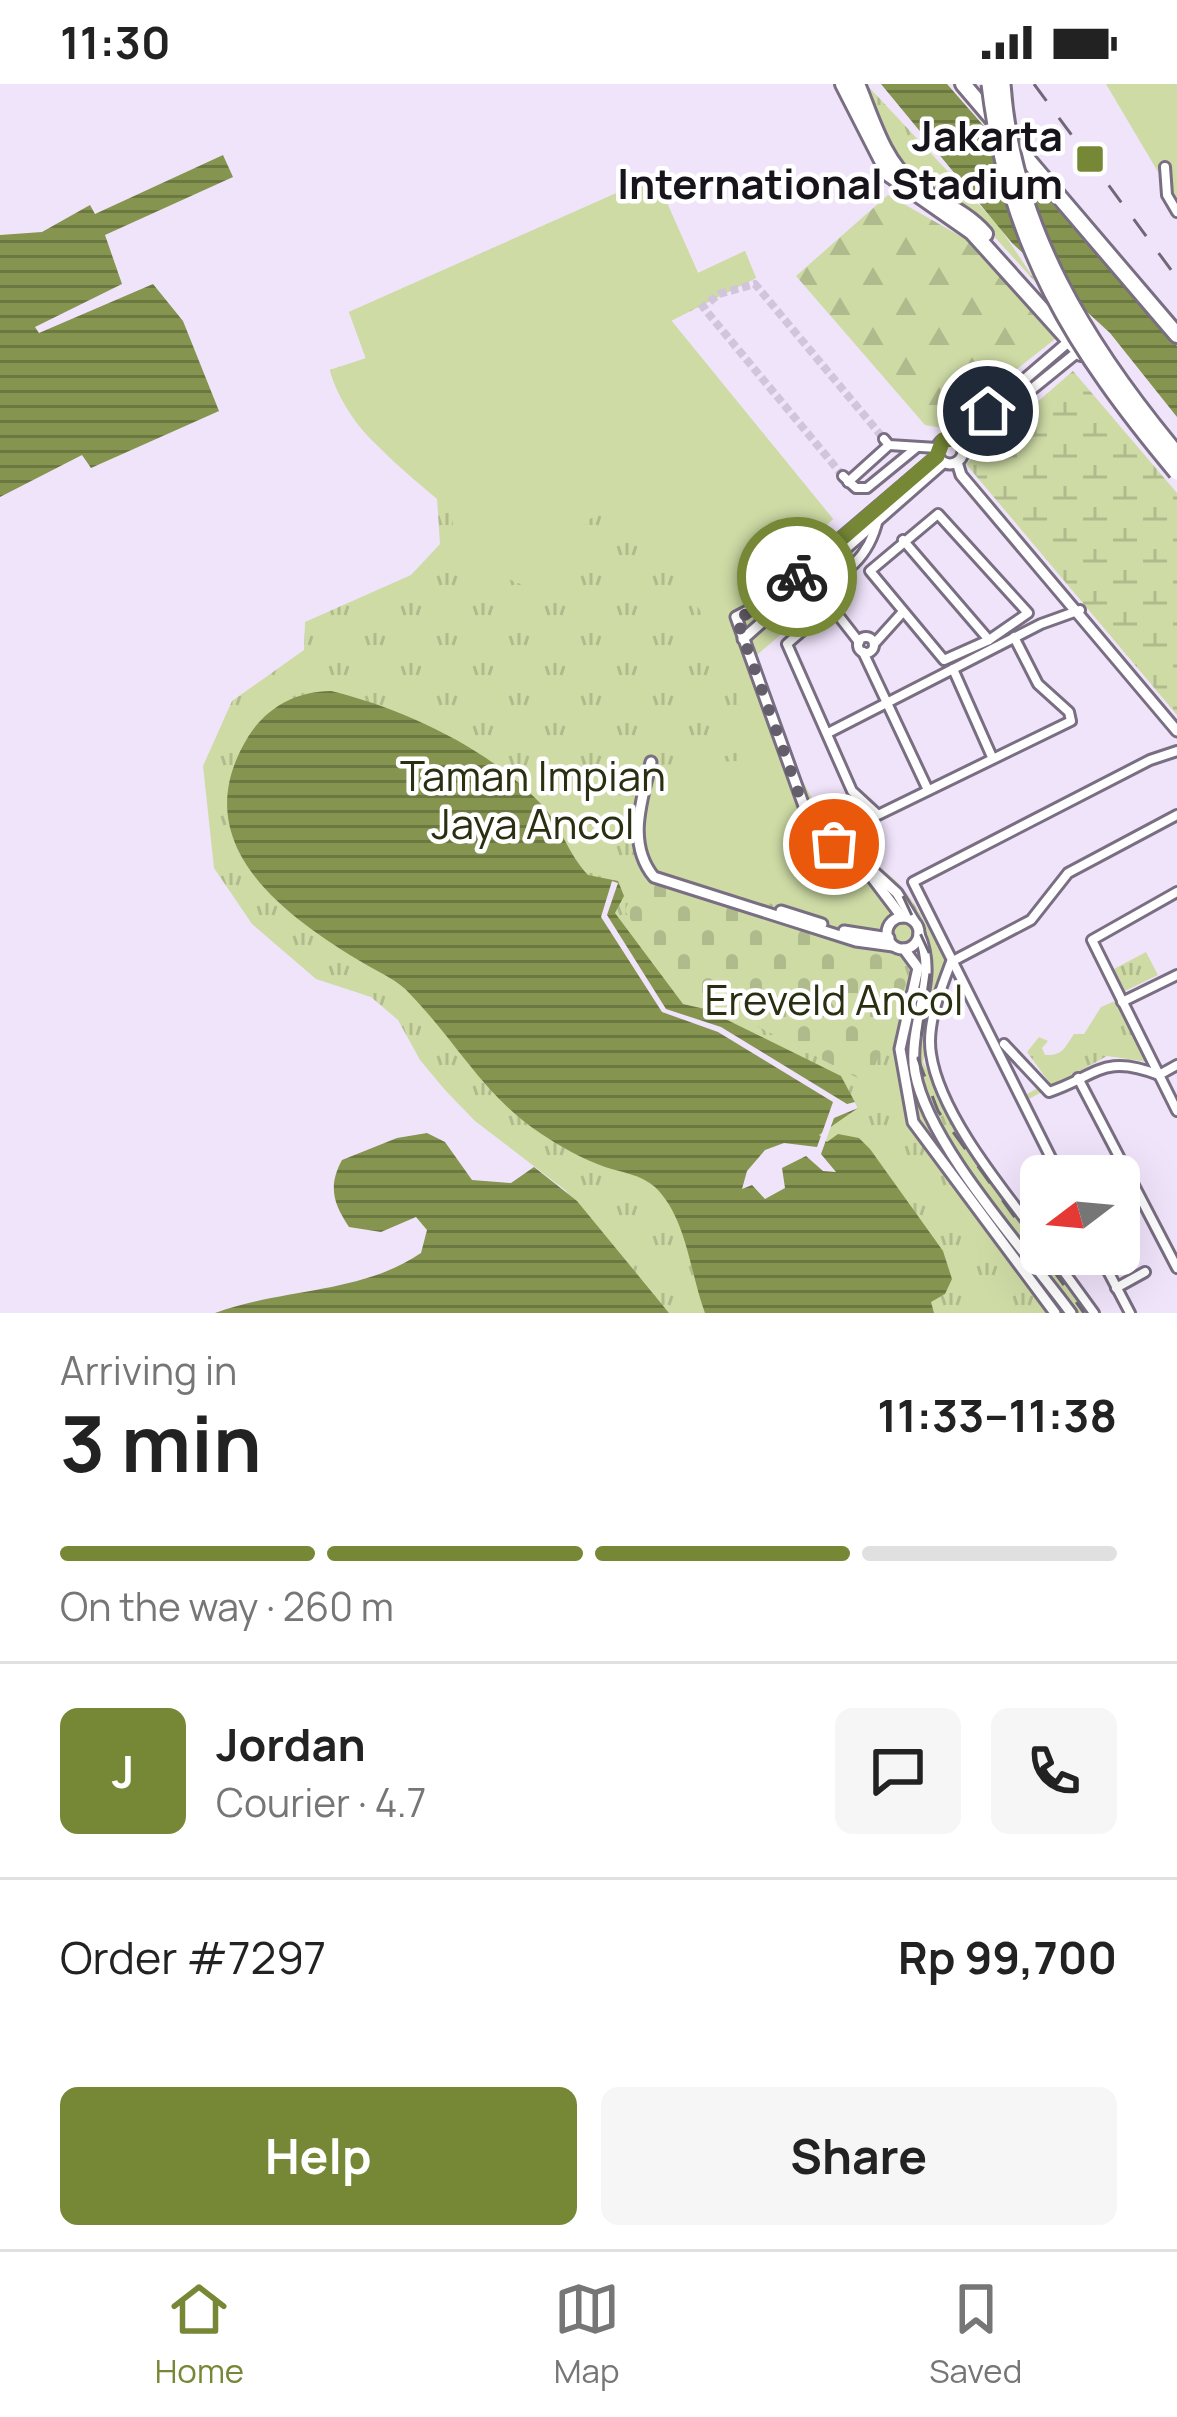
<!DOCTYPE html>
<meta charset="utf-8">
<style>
:root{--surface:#fff;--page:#f6f6f6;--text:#222;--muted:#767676;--line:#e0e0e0;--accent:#768736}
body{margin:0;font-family:Manrope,sans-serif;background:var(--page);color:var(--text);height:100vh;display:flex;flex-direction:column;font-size:45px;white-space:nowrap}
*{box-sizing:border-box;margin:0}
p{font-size:39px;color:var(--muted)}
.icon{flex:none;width:66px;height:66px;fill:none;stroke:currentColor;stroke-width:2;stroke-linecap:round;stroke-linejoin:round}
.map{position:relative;height:1229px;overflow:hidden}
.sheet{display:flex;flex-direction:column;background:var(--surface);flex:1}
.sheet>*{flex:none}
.needle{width:78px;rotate:254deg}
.buttons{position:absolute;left:1020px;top:1071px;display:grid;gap:24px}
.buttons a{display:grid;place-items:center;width:120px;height:120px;border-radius:18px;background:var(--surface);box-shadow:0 12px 48px #0002;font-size:60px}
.pin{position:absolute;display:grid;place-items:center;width:102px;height:102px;color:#fff;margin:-51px;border:6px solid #fff;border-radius:50%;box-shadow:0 3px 12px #0007}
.courier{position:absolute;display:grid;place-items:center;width:120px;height:120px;margin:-60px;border:9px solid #768736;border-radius:50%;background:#fff;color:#222;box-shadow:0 3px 15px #0007}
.headline em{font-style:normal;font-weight:700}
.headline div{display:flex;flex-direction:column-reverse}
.headline{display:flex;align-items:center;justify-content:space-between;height:204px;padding:0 60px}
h1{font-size:78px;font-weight:700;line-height:90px}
.bar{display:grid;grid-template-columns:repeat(4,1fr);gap:18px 12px;align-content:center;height:144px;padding:0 60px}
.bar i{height:15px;border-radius:9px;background:var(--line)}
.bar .current{background:var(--accent)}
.bar p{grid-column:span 4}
.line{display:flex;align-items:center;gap:30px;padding:0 60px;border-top:3px solid var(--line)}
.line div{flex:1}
.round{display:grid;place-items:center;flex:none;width:126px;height:126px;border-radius:18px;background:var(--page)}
.primary-button{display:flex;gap:24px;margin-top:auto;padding:24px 60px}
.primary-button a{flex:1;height:138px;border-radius:18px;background:var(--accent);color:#fff;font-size:48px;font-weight:700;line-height:138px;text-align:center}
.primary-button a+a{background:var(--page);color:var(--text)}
.status{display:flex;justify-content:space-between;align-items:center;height:84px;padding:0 60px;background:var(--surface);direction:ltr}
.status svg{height:33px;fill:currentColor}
.dock{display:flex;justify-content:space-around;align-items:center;height:168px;border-top:3px solid var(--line);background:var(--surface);font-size:33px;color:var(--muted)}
.dock a{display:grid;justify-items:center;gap:6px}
.dock .current{color:var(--accent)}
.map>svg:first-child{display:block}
.grass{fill:url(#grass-tufts)}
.forest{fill:url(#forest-firs)}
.wetland{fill:url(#wetland-marsh)}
.cemetery{fill:url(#cemetery-stones)}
.garden{fill:#cedba5}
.water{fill:url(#water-rules)}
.pier{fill:#f0e4fb}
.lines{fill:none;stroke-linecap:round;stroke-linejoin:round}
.minor-tunnel{stroke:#d0c5da;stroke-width:8;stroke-dasharray:8 4;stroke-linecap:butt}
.minor-casing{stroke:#796e82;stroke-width:14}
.tertiary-casing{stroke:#796e82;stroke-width:15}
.trunk-casing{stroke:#796e82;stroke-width:20}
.minor{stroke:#fff;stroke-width:8}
.tertiary{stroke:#fff;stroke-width:9}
.trunk{stroke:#fff;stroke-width:14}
.rail{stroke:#6f6876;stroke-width:3;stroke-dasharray:21 21;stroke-linecap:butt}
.motorway-bridge-casing{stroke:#796e82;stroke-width:21;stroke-linecap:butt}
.motorway-bridge{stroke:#fff;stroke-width:15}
.done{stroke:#645d6a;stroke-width:12;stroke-dasharray:0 21.6}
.route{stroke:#768736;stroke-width:15}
.poi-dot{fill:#768736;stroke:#fff;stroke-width:4.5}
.labels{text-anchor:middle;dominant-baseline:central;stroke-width:9;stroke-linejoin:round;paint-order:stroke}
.poi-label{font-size:42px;font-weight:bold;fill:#18141c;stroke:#fff;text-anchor:end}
.park-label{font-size:42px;fill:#292f10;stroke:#fff}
</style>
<div class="status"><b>11:30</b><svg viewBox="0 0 49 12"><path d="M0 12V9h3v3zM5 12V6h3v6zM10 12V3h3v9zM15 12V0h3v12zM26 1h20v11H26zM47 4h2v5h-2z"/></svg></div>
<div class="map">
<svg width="1177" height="1229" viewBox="0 0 1177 1229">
<defs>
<pattern id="grass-tufts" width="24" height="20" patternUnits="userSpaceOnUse" patternTransform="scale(3)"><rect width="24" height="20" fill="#cedba5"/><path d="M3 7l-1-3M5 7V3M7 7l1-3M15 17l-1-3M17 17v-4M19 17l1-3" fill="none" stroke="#b0bb8d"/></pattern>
<pattern id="forest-firs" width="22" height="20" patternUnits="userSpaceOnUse" patternTransform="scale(3)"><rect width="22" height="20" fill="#cedba5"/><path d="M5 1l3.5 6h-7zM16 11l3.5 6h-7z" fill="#b0bb8d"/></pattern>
<pattern id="wetland-marsh" width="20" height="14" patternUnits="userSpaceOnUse" patternTransform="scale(3)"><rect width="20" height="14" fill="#cedba5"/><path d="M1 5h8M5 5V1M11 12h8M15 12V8" fill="none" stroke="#b0bb8d"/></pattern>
<pattern id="cemetery-stones" width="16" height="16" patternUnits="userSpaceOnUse" patternTransform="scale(3)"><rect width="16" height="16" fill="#cedba5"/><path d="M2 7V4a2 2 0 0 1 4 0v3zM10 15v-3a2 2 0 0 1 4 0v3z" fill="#b0bb8d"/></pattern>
<pattern id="water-rules" width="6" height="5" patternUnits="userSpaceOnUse" patternTransform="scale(3)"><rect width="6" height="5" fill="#85944f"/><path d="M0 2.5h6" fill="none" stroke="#6c7841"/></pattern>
</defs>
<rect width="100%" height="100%" fill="#f0e4fb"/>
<g class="grass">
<polygon points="866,0 998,141 1039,202 973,129 911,94 889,62"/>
<path d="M655,92l43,97 47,-22 11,27 -85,43 162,198 -17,16 34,41 -98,83c22,54 41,113 74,162 18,27 48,38 70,60 21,21 35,54 50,80l-23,101 54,101 110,150h-418l-104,-123 -90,-69 -30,-31 -25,-30 -22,-40 -27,-23 -55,-18 -64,-55 -38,-56 -11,-102 29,-65 72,-51 1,-28 106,-47 29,-31 -3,-45c-40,-34 -94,-77 -107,-129l36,-12 -17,-46z"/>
<polygon points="1146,868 1158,891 1125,907 1114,885"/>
<path d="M1115,917l33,61 -41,-6 -78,43 -2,-5 22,-12 -22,-30 12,-15 9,4 -6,7 3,7c18,1 20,-8 29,-21h10l17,-27z"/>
</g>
<polygon class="forest" points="888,111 969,157 1055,255 942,344 925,341 796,192"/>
<polygon class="wetland" points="1073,287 1177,409 1177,631 966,380"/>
<polygon class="cemetery" points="650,799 900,875 906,900 873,987 858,994 673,899 625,827 631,811"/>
<g class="garden">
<polygon points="1106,0 1177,0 1177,120"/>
<path d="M655,92l43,97 47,-22 11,27 -85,42 162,199 -81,75 26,42 -26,23c22,54 41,123 79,168 20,25 48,38 71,60l-18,17 -7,31 -223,-66 -12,-37 16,-67 80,-4c15,-19 6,-41 0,-63 -24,-84 -65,-137 -137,-185l-13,7 -32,65 -10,-3 -13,7 -50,-20 -25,1 -8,-11c0,-19 6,-37 1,-56 -11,-36 -37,-32 -63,-50 -26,-16 -51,-55 -58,-83l36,-11 -17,-47z"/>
</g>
<g class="water">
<polygon points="881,0 947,0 1177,262 1177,333 1110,249 1012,159"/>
<polygon points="223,71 233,93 105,151 122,200 35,243 39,249 153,200 183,237 219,327 91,384 82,371 0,413 0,151 42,148 90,121 95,130"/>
<path d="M331,607c74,18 159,58 211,114 19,21 26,49 46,70l30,6 6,15 -9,17 68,91 22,5 136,67 17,32 -39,27 8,7 11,-8 21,4 11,11 73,102 9,28 -7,15 -14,8 3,11h-229c-15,-40 -18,-95 -50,-126 -15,-13 -32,-14 -50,-20 -22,-8 -46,-21 -65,-34 -56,-37 -84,-92 -130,-139 -12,-14 -30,-21 -45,-30 -82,-49 -182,-121 -117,-227 18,-29 48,-46 83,-46z"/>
<path d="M427,1049l18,9 27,38 39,3 23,-16 43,34 92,112h-454c68,-25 146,-19 206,-60l6,-23 -11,-13 -35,15 -32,-5c-16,-24 -21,-41 -7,-67l55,-22z"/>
</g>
<polygon class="pier" points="612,797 618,799 607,831 666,925 721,943 847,1020 855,1018 858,1024 834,1034 821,1070 836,1088 823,1087 806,1072 782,1084 785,1104 765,1115 752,1101 742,1105 747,1087 765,1066 784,1059 817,1063 833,1018 718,948 662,928 601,833"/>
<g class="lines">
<polyline class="minor-tunnel" points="843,392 703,223 719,210 755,200 884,355"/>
<g class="minor-casing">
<g id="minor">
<polyline points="1165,83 1167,111 1177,128"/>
<polyline points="884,355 889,361 937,364"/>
<polyline points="843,392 856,404 867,404 916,364"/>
<polyline points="848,398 889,361"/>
<polygon points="938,430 1028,529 989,556 944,576 870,487"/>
<polyline points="903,456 989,556"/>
<path d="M808,501c38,-4 62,-31 70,-66"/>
<circle cx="866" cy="561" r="8"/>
<polyline points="859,558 831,522 787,560 852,707 878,731 1071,637 1069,628 1038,600 1014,553"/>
<polyline points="874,560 901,530"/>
<polyline points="863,568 928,706"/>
<polyline points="953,585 992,673"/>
<polyline points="828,649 1041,540 1080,526"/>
<polyline points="1177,808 1092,856 1177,1027"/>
<polyline points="1122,918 1177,891"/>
<path d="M1004,960l45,48c48,-16 54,-39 110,-17l18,-10"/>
<polyline points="1078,994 1177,1184"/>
<polyline points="1060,1092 913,798 1150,676 1177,667"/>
<path d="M1041,1156c-37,-49 -101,-125 -110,-186 -5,-30 10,-65 20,-92l80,-42 37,-47 109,-58"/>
<polyline points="1051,1170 1094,1229"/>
<polyline points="1099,1170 1130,1229"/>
<polyline points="1116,1204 1145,1188"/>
</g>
</g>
<g class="tertiary-casing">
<g id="tertiary">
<circle cx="950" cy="367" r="13"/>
<polyline points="955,355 1074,253"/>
<polyline points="962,362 1080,266"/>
<polyline points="957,378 961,391 1177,647"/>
<polyline points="743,555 943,379"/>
<path d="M651,678c-9,38 -25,81 3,115l202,64 37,5"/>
<polyline points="850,766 897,809 914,837"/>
<polyline points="781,827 822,840"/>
<polyline points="902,833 868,788 809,736 736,533 767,517 937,372"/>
<circle cx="903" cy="849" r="16"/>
<polyline points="844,847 889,854"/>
<path d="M919,850c21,47 -12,90 -4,138 13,73 110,178 156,241"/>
<polyline points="904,865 918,884 900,965 913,1038 1055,1229"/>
</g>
</g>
<g class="trunk-casing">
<g id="trunk">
<polyline points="843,0 889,90 972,148 1081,269"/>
<path d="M857,0c14,33 26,78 56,101 25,18 51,25 72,49"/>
<polyline points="963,0 1177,251"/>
</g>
</g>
<use href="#minor" class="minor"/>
<use href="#tertiary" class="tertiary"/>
<use href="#trunk" class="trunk"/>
<g class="rail">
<polyline points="1034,0 1177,194"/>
<polyline points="903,812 932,875 918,975 938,1027 1084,1229"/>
</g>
<g class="motorway-bridge-casing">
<g id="motorway-bridge">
<path d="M990,0c19,161 85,266 187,388"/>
<path d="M1002,0c10,144 85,263 175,371"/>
</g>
</g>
<use href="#motorway-bridge" class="motorway-bridge"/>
</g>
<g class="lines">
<polyline class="done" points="797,493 752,529 736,533 808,736 834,760"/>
<polyline class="route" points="797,493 937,372 943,356 956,355 988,327"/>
</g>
<rect class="poi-dot" x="1075" y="60" width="30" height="30" rx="6"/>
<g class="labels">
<g class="poi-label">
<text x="1063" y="51">Jakarta<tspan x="1063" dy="48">International Stadium</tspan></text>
</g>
<g class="park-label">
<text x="533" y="691">Taman Impian<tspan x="533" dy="48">Jaya Ancol</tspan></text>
<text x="834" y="915">Ereveld Ancol</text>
</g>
</g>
</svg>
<div class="buttons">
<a><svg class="needle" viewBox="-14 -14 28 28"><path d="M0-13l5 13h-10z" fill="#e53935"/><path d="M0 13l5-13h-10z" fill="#767676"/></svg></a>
</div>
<div class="pin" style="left:834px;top:760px;background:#ea580c"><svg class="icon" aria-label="bag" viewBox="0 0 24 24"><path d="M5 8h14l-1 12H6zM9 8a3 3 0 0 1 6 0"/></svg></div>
<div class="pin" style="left:988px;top:327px;background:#1f2937"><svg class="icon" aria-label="home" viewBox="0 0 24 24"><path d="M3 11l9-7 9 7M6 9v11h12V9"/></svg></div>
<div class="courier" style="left:797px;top:493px"><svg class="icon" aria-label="bike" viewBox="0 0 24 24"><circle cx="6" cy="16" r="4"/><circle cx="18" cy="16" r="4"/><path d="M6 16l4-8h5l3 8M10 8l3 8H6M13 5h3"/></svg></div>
</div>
<section class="sheet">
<div class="headline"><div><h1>3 min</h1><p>Arriving in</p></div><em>11:33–11:38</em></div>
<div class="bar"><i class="current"></i><i class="current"></i><i class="current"></i><i></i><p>On the way · 260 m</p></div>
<div class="line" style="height:216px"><b class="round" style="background:var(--accent);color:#fff">J</b><div><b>Jordan</b><p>Courier · 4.7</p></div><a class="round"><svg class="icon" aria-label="chat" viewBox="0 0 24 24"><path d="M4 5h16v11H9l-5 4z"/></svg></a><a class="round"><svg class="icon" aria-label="phone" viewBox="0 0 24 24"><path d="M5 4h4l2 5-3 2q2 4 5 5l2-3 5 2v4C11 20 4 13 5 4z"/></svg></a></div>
<div class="line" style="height:156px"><div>Order #7297</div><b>Rp 99,700</b></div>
<div class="primary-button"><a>Help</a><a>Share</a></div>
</section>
<nav class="dock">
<a class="current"><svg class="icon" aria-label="home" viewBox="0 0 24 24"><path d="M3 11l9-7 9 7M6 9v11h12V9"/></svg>Home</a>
<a><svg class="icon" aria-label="map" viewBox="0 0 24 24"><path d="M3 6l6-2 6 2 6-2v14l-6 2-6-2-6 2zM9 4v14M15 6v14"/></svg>Map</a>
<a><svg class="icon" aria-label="saved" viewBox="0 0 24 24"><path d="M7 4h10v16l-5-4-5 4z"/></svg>Saved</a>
</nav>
